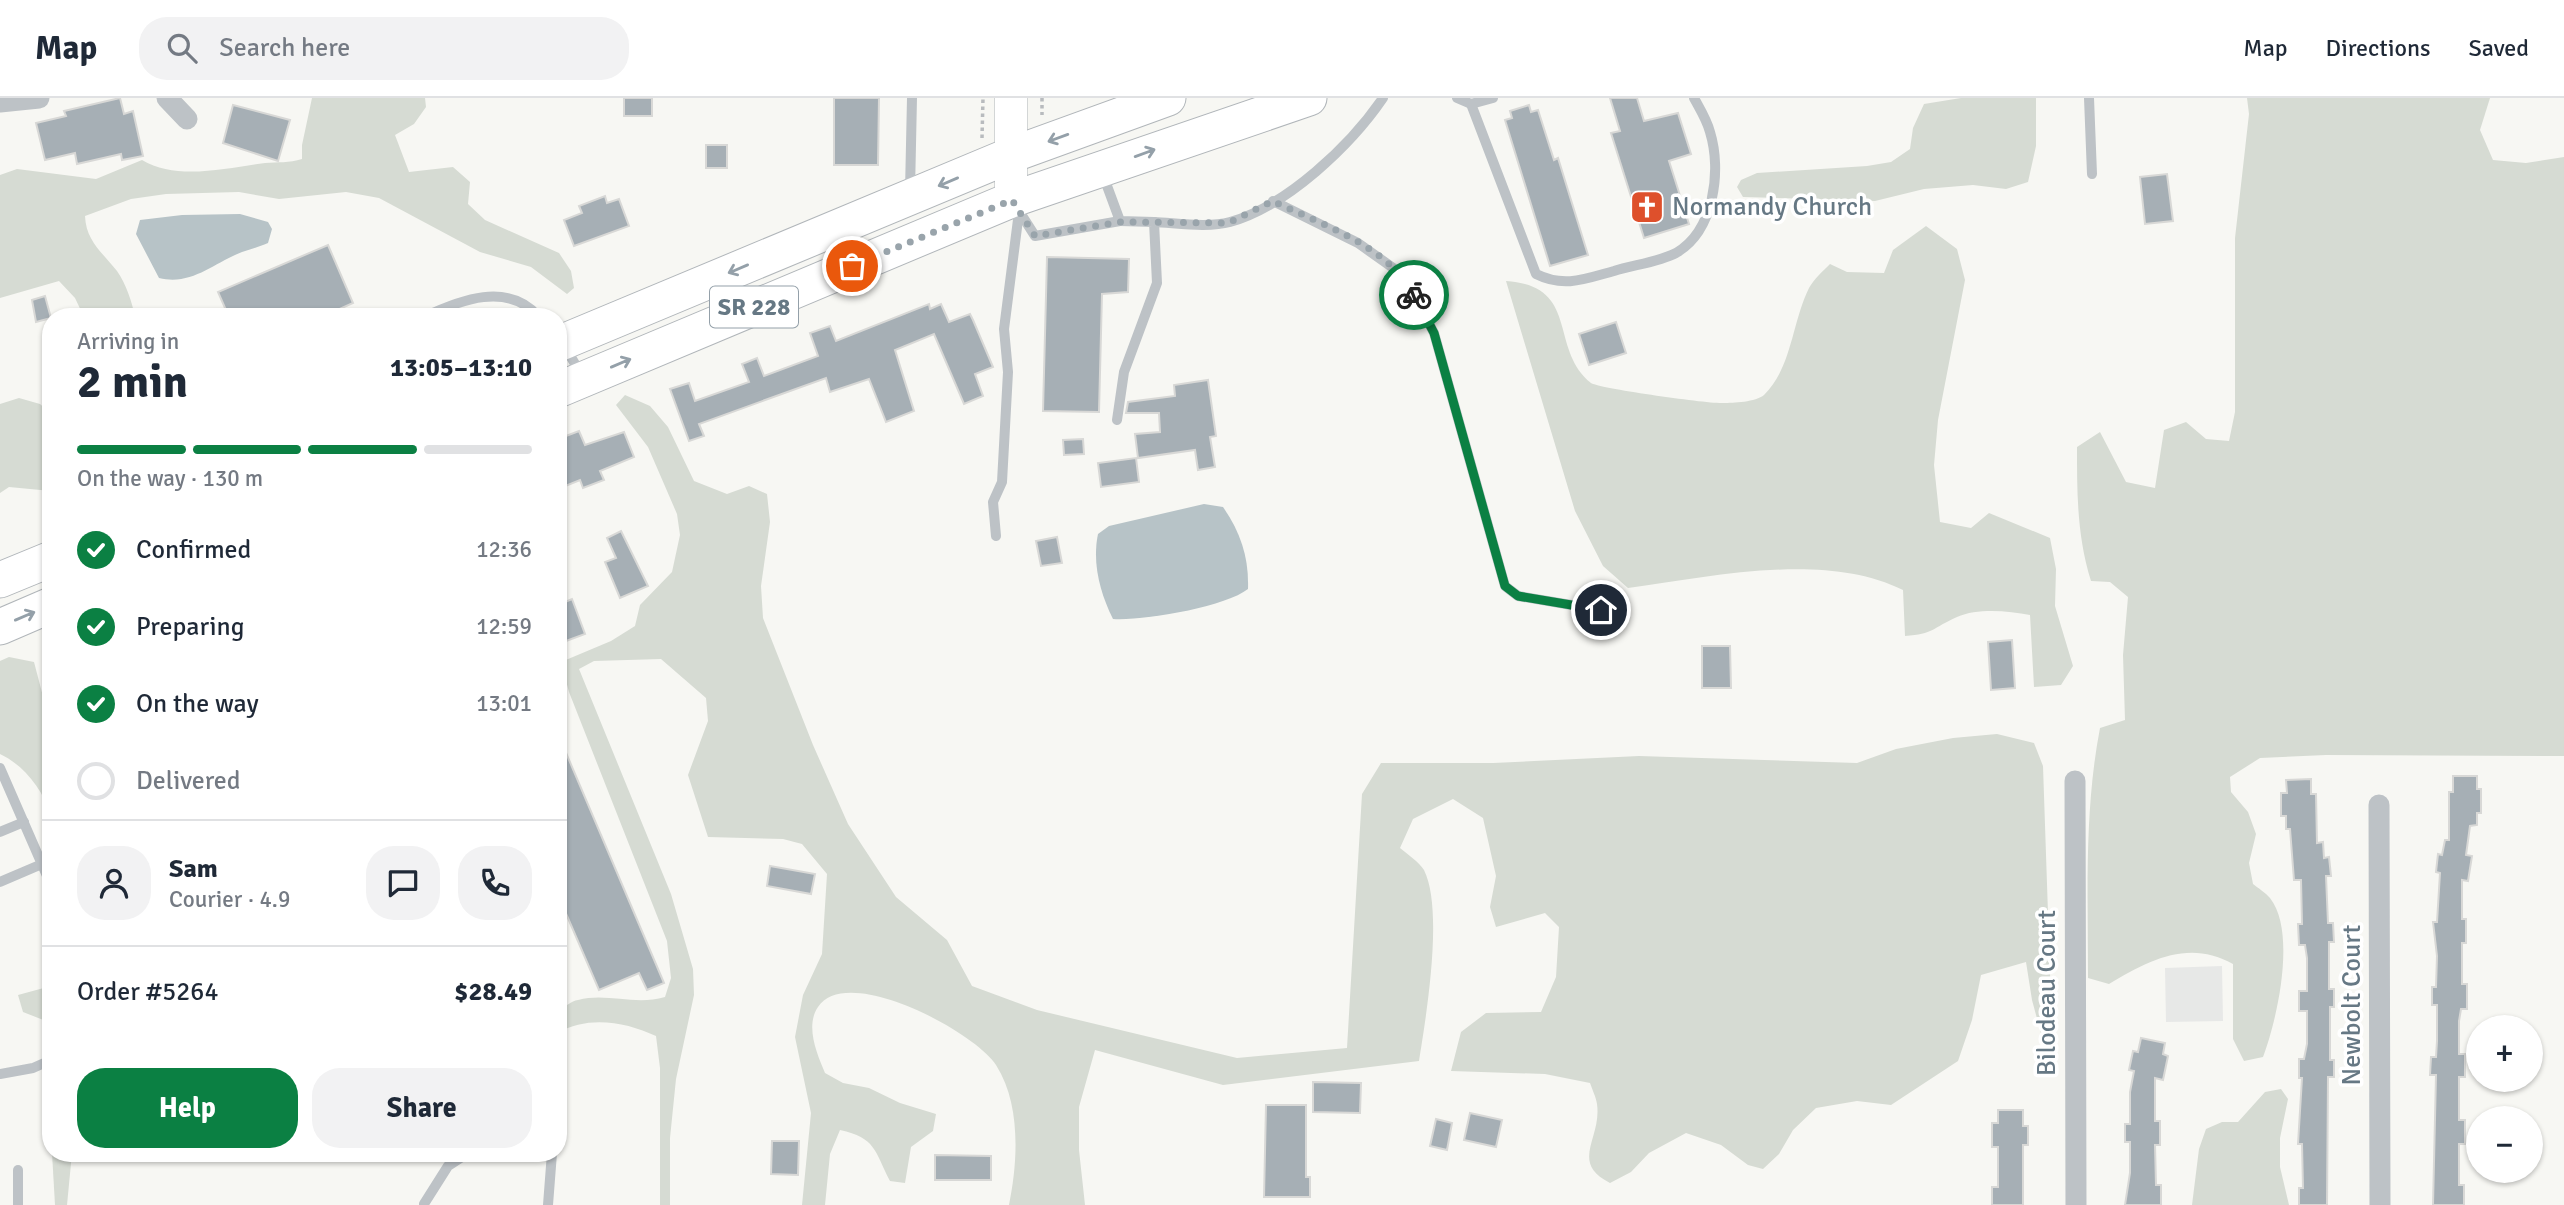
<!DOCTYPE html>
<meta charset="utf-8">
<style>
:root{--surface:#fff;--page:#f2f2f3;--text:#1f2937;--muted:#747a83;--line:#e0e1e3;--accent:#0b8043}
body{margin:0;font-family:Signika,sans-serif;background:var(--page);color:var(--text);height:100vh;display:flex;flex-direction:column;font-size:26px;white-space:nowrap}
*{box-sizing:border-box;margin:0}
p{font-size:23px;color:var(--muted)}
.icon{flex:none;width:38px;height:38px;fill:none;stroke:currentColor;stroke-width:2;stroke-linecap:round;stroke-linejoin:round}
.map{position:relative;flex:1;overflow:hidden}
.drawer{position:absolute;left:42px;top:210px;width:525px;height:854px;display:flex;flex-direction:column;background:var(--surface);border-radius:28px;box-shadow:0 2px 5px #0004}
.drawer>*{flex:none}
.fabs{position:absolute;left:2466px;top:917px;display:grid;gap:14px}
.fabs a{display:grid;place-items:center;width:77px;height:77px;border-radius:50%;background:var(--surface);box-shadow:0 2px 5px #0004;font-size:35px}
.pin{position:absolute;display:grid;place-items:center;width:60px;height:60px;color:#fff;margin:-30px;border:4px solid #fff;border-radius:50%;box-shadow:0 2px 7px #0007}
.courier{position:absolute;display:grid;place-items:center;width:70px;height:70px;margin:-35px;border:5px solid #0b8043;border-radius:50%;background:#fff;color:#222;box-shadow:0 2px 9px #0007}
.summary em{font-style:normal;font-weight:700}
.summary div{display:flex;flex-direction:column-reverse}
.summary{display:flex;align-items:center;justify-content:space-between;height:119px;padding:0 35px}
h1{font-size:46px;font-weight:700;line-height:52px}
.bar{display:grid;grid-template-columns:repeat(4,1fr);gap:10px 7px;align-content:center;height:84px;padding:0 35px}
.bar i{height:9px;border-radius:5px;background:var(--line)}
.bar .active{background:var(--accent)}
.bar p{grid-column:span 4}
.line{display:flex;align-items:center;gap:18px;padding:0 35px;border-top:2px solid var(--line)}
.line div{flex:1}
.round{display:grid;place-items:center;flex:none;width:74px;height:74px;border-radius:28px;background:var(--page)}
ol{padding:0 35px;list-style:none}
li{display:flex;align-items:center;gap:21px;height:77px}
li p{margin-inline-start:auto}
li .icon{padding:7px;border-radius:50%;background:var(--accent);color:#fff;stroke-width:4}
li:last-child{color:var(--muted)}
li i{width:38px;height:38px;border:4px solid var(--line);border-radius:50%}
.button{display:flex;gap:14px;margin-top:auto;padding:14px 35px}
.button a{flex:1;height:80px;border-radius:28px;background:var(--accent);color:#fff;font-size:28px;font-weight:700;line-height:80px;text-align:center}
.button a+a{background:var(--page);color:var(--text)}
header{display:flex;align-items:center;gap:42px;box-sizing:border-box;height:98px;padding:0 35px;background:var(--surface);border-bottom:2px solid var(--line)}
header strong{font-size:33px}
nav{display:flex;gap:38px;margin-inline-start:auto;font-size:24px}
.search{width:490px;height:63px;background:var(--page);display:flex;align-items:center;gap:18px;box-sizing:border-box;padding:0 24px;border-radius:28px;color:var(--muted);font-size:26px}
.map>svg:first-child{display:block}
.built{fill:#e7e8e7}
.green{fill:#d6dbd3}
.water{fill:#b7c3c7}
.building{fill:#a6afb5;stroke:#d8d8d6;stroke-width:2}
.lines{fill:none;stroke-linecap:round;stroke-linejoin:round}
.secondary-casing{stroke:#b0b6ba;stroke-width:33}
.primary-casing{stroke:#b1b6ba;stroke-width:37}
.path{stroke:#b8bbbe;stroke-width:3.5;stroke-dasharray:3.5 3.5;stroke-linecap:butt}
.lane{stroke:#bdc2c6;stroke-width:10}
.street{stroke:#bdc2c6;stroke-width:21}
.secondary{stroke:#fff;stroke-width:32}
.primary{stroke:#fff;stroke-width:35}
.oneway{stroke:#94a0a9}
.done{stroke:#99a4ab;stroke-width:7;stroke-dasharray:0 12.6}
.route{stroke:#0b8043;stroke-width:9}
.labels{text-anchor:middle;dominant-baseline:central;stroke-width:7;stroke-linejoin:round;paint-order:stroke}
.shield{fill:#fff;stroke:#94a0a9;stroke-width:2}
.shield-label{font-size:24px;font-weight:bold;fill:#667884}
.poi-label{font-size:26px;fill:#667884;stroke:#fff;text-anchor:start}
.street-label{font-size:26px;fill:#667884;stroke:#fff}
</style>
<header>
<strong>Map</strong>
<div class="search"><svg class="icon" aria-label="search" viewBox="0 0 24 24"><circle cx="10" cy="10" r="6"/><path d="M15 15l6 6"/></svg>Search here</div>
<nav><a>Map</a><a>Directions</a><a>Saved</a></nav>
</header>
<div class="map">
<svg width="2564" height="1107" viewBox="0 0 2564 1107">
<rect width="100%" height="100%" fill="#f7f7f3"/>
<polygon class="built" points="2222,868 2223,923 2166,924 2165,870"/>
<g class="green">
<path d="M312,0h113l1,9 -12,17 -19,11 14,37 44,-5 17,15 -2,22 17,16 74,33 12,18 3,17 -7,6 -36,-27 -51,-15 -101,-54 -33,-6 -67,7 -40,-7 -73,2 -35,5 -46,17c1,25 17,36 32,55 9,13 15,31 18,46h-51l-9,-19 -16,-17 -59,17v-123l17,-6 79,10 46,-19c35,21 84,8 123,3 13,-1 24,0 37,-4v-14z"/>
<polygon points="1961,0 2036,0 2036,48 2028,84 2006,91 1973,87 1924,91 1875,103 1743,99 1737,89 1741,82 1757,75 1867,68 1891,64 1910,51 1913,30 1924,6"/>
<path d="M2247,0h243l-10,32 13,30 33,3 38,-6v599l-238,-1 -66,3 -30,19 1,15 17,20 8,22 -7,29 4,21c5,4 13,9 17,14 27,34 7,122 -7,159l-19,4 -11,-22v-75c-44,-25 -84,-4 -124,20l-21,-6c0,-83 -4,-167 12,-250l25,-8 -2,-65 5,-58 -18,-15 -19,-1c-14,-45 -14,-87 -14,-134l23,-15 26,50 29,6 9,-58 22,-8 20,17 23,2 6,-29v-174l14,-124z"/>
<path d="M1926,128l31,23 8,31 -27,140 -4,45 6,57 31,6 18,-15 61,25 6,31 -1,37 18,60 -12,19 -27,2 -4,-72c-22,-4 -52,-7 -73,2 -25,11 -23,17 -52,19l-2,-46c-79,-39 -191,-13 -275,-2l-25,-22 -28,-55 -69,-230c75,5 42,67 85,102 6,5 118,21 132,20 10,0 33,-1 41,-8 28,-27 28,-73 45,-107 5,-9 14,-17 21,-24l17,8 37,1 9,-23z"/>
<path d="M625,297l25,11 18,21 26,54 33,13 22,-8 18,8 3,28 -9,64 2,32 50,127 35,79 48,73 51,43 25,46 65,24 200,48 110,-10 15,-254 19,-31h112l146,-7 218,7 39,-14 57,-11 44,-4 37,9 9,23 9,265 -10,6 -10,-37 -6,-38 -45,13 -9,45 -14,41 -67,44 -34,-4 -41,7 -23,22 -14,24 -16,15 -15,-4 -27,-20 -35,-12 -37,20 -18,19 -21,11c-41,-21 -8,-44 -13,-79 -1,-7 -5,-15 -7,-21l-45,-9 -94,-3 10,-39 25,-19 55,-1 15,-35 3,-50 -14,-14 -49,14 -6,-20 6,-31 -13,-58 -30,-19 -40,20 -13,29c7,6 19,14 24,22 20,40 2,147 -5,191l-196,24 -128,-35 -16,57v43l6,55h-76c9,-44 12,-101 -13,-140 -21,-33 -149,-102 -178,-58 -13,19 -1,47 7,66l18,10 26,5 31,15 36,11 -3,17 -22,16 -6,36 -15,-2c-16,-31 -14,-43 -50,-51l-10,24 -5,51h-23l9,-92 -16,-76 8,-42 19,-41 5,-80 -25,-30 -19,-5 -75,-2 -20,-62 20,-54 -2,-23 -45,-39 -67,2 -15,8 92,225 22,75 1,26 -18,84 -6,59v67h-10v-137l-4,-32c-30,-14 -68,-21 -98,-3v-24c8,-2 13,-8 20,-9 29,-8 56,6 87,-3l6,-19 -4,-37 -98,-249 -8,-30 50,-21 24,-15 5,-21 32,-33 8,-37 -3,-21 -29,-67 -32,-42z"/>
<polygon points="19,300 40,306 51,316 51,393 9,389 0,395 0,306"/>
<path d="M9,559l25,5 11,42 6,9v102c-9,-26 -26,-49 -51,-61v-93z"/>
<polygon points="51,888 51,925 23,914 18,897"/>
<polygon points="2281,991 2288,1001 2280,1040 2280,1069 2289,1107 2192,1107 2199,1051 2206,1031 2222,1024 2238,1024 2265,994"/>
<polygon points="52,1055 72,1055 67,1107 55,1107"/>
</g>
<g class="water">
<path d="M240,116l28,8 4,7 -4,14c-9,4 -17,6 -26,9 -29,11 -50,34 -83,26l-23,-44 4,-14 42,-5z"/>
<path d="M1204,406l19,3c18,26 26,51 25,82 -23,18 -105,32 -135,30 -13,-26 -21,-56 -15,-85l11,-8z"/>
</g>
<g class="building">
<polygon points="120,0 124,16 133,13 143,58 122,62 121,56 77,66 75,55 45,62 36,25 66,18 64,13"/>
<rect x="624" y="0" width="28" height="18"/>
<polygon points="834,0 879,0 878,67 834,67"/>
<polygon points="1610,0 1637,0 1644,23 1678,15 1691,56 1669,63 1689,126 1644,140 1611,35 1620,33"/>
<polygon points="233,7 290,22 278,63 223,45"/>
<polygon points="1529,7 1531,14 1538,12 1554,62 1558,60 1588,157 1550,168 1505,22 1512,20 1510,13"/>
<rect x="706" y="47" width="21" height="23"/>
<polygon points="2167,76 2173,123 2145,126 2140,79"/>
<polygon points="605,98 607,105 619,101 629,128 574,148 564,122 582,115 579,108"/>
<polygon points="328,147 353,205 322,219 229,219 218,194"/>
<polygon points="1047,159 1129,161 1128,194 1102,196 1099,314 1043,313"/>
<polygon points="45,198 51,220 36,224 32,202"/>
<polygon points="929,206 930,211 941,206 949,224 970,216 973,222 993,269 975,276 983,298 964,306 934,236 895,252 914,313 886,324 869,281 830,294 826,280 699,326 704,338 689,343 670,291 689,285 695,303 749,284 742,266 757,260 764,278 818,258 810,235 830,228 836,243"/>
<polygon points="1616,224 1626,255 1589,267 1579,236"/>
<polygon points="1208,282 1216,338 1210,339 1215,369 1198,372 1195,352 1138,360 1135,336 1160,334 1159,315 1126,315 1128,304 1175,298 1174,287"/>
<polygon points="579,333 585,347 624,334 634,359 600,373 604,382 583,390 580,382 558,391 558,341"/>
<polygon points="1083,341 1084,356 1064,357 1063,342"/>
<polygon points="1136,360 1139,384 1101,389 1098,365"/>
<polygon points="621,433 648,488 620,500 605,464 616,460 607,440"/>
<polygon points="1057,439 1062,465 1041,468 1036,443"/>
<polygon points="572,501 585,536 558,546 558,507"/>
<polygon points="2012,542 2015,590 1991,592 1988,544"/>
<polygon points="1702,548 1730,548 1731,590 1702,590"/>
<polygon points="558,636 664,885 647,892 639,875 599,892 558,797"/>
<polygon points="2453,678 2477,678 2477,691 2481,691 2481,715 2477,715 2477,727 2470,728 2466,757 2472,758 2468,783 2462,782 2462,821 2466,821 2466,845 2462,845 2462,886 2467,886 2467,911 2461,911 2459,923 2459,956 2465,956 2465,979 2459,979 2459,1022 2465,1022 2465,1046 2459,1046 2459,1087 2464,1087 2464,1107 2433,1107 2436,977 2430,977 2431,959 2436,959 2437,943 2437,907 2432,907 2432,889 2436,889 2437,858 2433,824 2437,824 2440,775 2436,774 2438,756 2442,757 2445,742 2449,742 2449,694 2453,694"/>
<polygon points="2311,681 2311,696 2316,696 2317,745 2323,744 2324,760 2329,759 2331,778 2326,778 2328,825 2333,825 2334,844 2329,844 2329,891 2334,891 2334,909 2330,909 2330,962 2334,962 2334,979 2328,979 2327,1107 2299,1107 2299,1090 2303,1090 2302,1046 2298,1046 2302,980 2299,980 2299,961 2304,961 2307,946 2307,913 2299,913 2299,893 2307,893 2307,860 2305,847 2299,847 2298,826 2302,826 2301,782 2294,782 2290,731 2286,731 2286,718 2281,718 2281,695 2287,695 2286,682"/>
<polygon points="770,768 815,776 811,796 767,788"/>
<polygon points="2141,940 2165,945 2163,956 2168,958 2163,982 2155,980 2155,1023 2160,1023 2160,1047 2155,1047 2156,1087 2161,1087 2161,1107 2125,1107 2130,1075 2130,1044 2125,1044 2125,1026 2130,1026 2130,994 2134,973 2129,972 2133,953 2138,954"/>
<polygon points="1313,984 1361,985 1360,1015 1313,1014"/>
<polygon points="1266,1007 1306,1007 1306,1079 1310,1079 1310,1099 1264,1099"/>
<polygon points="1998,1012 2023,1012 2023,1028 2028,1028 2028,1047 2023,1047 2023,1107 1992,1107 1992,1089 1998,1089 1998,1049 1992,1049 1992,1025 1998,1025"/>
<polygon points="1470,1015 1502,1022 1496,1049 1464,1042"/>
<polygon points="1436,1021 1452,1025 1447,1052 1430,1048"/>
<polygon points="772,1043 799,1043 798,1077 771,1076"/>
<polygon points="935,1057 991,1058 991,1082 935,1082"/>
</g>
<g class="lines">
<g class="secondary-casing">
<polyline id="secondary" points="1011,0 1011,102"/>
</g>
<g class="primary-casing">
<g id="primary">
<polyline points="558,246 1011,57 1168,0"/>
<polyline points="558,292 1011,102 1309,0"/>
<polyline points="0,482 51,461"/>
<polyline points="0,529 51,507"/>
</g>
</g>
<g class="path">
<polyline points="1042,0 1042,17"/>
<polyline points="982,40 983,0"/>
</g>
<g class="lane">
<polyline points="1457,0 1471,6 1493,0"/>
<polyline points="2089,0 2092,76"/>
<path d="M1471,6l65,170c28,14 49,5 78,-3 19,-6 45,-9 62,-18 38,-22 46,-82 34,-121 -3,-12 -10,-23 -16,-34"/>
<polyline points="1103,77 1120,123 1154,124 1157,185 1124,274 1117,322"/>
<polyline points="910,93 912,0"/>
<polyline points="1273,103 1358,145 1403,177 1434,235 1505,488 1518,498 1601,512"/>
<polyline points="1019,113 1035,138 1120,123"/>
<path d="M1154,124c23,1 54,6 76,0 57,-16 121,-77 153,-124"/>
<path d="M424,219c36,-17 84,-36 115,0"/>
<polyline points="564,247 582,278"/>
<polyline points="996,438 993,404 1002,384 1008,274 1004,231 1019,114"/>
<polyline points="0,670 51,787"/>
<polyline points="0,734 24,724"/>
<polyline points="0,784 42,766"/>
<polyline points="0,976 33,970 51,962"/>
<polyline points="18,1072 18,1107"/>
<polyline points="424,1106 448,1068 468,1055"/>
<polyline points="548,1107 552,1055"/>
</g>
<g class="street">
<polyline points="167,0 187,21"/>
<polyline points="0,4 39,0"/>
<polyline points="2075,683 2076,1107"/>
<polyline points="2379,707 2380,1107"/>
</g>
<use href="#secondary" class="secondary"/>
<use href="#primary" class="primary"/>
</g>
<defs><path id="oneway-shaft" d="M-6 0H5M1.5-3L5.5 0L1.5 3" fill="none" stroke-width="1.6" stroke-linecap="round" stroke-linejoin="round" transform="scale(1.75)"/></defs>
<g class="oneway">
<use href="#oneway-shaft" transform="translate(1058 40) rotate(160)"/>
<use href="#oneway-shaft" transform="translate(1145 55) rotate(-20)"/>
<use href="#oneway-shaft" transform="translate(948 84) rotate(157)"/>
<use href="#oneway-shaft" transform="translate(738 171) rotate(157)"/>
<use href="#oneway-shaft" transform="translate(621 265) rotate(-23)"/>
<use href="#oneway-shaft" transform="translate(25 518) rotate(-23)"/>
</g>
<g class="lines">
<path class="done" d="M852,168l160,-66 23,36 85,-14 108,1 45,-22c49,24 114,44 141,94"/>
<polyline class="route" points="1414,197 1434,235 1505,488 1518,498 1601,512"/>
</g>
<defs>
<g id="church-square" transform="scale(1.75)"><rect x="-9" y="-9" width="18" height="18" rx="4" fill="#de502c" stroke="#fff"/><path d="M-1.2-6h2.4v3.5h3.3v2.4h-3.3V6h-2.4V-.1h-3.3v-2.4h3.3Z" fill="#fff"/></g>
</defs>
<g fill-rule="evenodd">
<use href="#church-square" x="1647" y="109"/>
</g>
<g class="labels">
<rect class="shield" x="710" y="188.5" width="88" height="41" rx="5"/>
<g class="shield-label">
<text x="754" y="209">SR 228</text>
</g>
<g class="poi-label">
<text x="1672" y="109">Normandy Church</text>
</g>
<g class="street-label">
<text transform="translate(2047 895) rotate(-90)">Bilodeau Court</text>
<text transform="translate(2352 907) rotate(-90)">Newbolt Court</text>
</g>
</g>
</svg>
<div class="fabs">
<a>+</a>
<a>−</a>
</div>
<div class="pin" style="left:852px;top:168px;background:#ea580c"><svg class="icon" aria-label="bag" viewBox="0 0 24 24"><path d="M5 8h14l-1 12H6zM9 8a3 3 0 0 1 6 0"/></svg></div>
<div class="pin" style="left:1601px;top:512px;background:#1f2937"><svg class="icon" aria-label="home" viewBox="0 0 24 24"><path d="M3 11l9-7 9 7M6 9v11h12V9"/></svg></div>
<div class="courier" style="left:1414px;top:197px"><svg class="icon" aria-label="bike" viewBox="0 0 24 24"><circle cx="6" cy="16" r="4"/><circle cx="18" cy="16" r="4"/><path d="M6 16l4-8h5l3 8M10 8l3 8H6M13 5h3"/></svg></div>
<section class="drawer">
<div class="summary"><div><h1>2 min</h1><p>Arriving in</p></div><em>13:05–13:10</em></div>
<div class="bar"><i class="active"></i><i class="active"></i><i class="active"></i><i></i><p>On the way · 130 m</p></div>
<ol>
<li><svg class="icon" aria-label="check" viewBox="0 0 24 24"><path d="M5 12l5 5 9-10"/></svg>Confirmed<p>12:36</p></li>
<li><svg class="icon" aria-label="check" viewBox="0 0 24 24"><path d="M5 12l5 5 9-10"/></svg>Preparing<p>12:59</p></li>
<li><svg class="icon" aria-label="check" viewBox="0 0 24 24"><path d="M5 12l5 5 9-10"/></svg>On the way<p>13:01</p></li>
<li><i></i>Delivered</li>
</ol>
<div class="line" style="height:126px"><a class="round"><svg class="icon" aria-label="person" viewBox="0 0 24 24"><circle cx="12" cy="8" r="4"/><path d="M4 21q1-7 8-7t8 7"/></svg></a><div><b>Sam</b><p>Courier · 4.9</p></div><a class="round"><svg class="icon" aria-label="chat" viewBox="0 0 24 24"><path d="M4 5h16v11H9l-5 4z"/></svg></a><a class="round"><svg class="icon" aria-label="phone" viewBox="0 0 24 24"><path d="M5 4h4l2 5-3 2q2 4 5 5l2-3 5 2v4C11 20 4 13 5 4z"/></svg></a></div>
<div class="line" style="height:91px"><div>Order #5264</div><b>$28.49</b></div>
<div class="button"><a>Help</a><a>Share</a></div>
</section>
</div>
